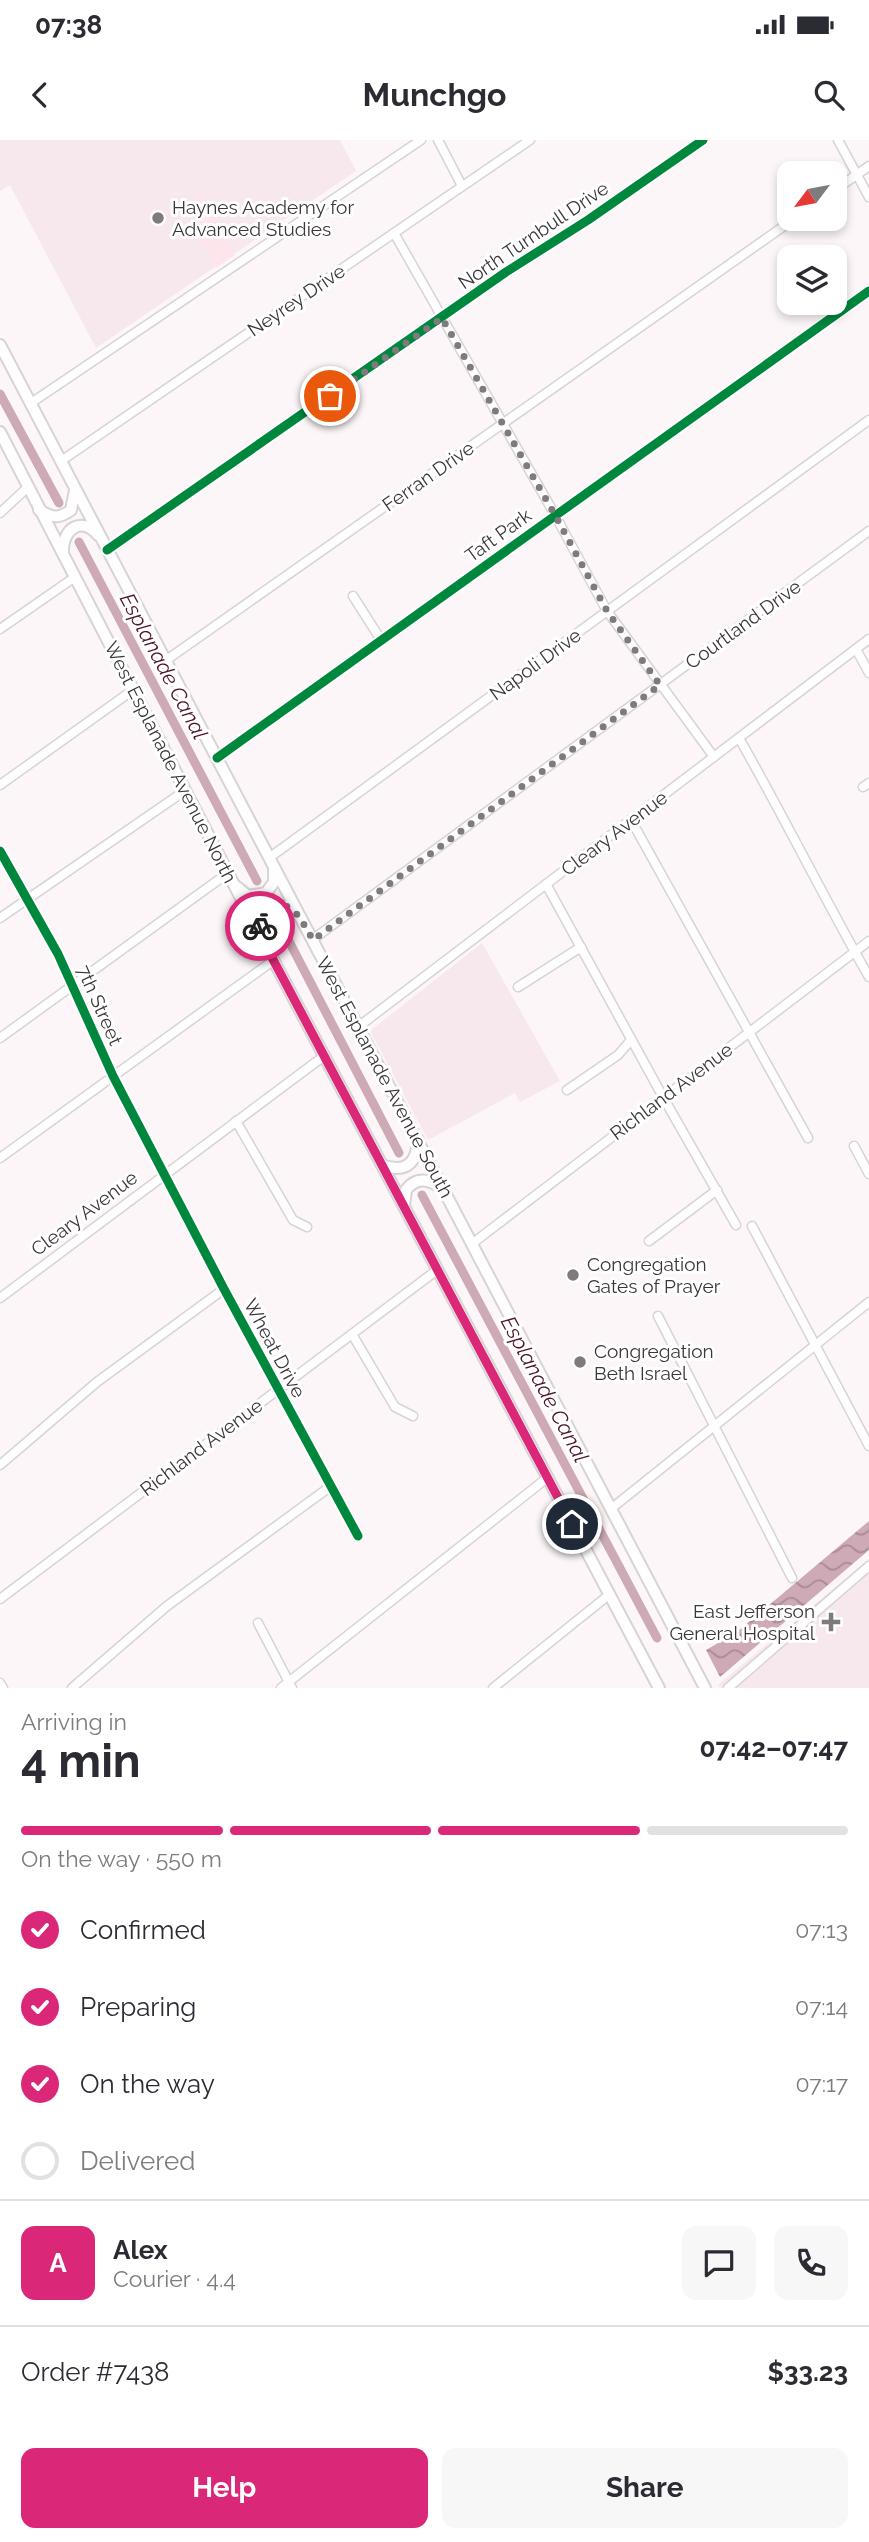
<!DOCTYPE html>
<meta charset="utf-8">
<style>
:root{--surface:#fff;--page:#f7f7f7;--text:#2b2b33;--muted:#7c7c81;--line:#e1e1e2;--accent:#db2777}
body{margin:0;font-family:Raleway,sans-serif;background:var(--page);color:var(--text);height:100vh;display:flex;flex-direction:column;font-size:26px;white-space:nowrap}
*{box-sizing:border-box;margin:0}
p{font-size:23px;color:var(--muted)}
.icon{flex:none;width:38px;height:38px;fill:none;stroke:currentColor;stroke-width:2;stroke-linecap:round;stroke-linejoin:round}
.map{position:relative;height:1548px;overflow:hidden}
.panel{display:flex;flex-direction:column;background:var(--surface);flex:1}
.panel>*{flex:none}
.needle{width:46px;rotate:238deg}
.fabs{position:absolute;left:777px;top:21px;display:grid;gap:14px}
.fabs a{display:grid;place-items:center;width:70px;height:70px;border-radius:14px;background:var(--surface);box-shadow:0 4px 10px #0003;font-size:35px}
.pin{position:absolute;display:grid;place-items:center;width:60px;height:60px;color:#fff;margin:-30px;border:4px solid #fff;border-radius:50%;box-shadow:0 2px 7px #0007}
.courier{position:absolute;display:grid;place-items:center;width:70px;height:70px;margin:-35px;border:5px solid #db2777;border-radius:50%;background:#fff;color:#222;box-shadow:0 2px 9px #0007}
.overview em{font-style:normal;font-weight:700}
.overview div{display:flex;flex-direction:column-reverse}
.overview{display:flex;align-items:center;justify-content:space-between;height:119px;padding:0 21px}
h1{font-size:46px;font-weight:700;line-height:52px}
.bar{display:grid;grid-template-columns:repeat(4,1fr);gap:10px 7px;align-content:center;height:84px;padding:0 21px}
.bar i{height:9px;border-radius:5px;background:var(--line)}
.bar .current{background:var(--accent)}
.bar p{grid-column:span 4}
.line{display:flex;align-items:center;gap:18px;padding:0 21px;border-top:2px solid var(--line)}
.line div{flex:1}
.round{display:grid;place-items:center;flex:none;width:74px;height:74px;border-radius:14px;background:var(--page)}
ol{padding:0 21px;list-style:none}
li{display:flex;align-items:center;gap:21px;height:77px}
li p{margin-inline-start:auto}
li .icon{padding:7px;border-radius:50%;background:var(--accent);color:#fff;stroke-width:4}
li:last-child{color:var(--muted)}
li i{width:38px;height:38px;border:4px solid var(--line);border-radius:50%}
.button{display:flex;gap:14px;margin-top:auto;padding:14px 21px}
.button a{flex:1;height:80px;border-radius:14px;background:var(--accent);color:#fff;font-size:28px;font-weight:700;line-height:80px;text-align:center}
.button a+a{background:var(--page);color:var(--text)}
.status{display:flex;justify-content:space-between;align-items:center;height:49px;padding:0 35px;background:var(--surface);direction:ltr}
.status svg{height:19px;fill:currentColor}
header{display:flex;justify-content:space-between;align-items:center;height:91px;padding:0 21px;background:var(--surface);font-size:32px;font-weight:700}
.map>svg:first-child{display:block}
.built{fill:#f6e8ec}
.green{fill:#fee5ec}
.water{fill:url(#water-waves)}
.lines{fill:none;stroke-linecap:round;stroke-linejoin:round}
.canal{stroke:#cdaab5;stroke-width:9}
.minor-casing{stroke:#d8d3d4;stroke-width:11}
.major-casing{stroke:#d8d3d4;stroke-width:14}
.minor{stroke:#fffefe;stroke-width:8}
.major{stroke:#fffefe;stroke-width:10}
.cycleway-casing{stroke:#fff;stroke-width:13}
.cycleway{stroke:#00873e;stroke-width:9}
.done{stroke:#7f7a7b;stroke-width:7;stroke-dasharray:0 12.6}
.route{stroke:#db2777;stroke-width:9}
.poi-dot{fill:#7f7a7b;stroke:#fff;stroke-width:2.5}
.labels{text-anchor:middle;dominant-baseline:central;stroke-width:6;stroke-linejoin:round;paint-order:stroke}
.poi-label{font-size:19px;fill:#3b3738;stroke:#fff;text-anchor:start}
.street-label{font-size:19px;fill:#3b3738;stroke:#fff}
.water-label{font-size:21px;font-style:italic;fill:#4d142b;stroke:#fff}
</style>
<div class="status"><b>07:38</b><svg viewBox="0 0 49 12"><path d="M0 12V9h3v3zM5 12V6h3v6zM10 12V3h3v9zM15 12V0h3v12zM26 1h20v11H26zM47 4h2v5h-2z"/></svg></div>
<header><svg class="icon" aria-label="back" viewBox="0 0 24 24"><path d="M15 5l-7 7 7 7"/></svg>Munchgo<svg class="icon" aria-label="search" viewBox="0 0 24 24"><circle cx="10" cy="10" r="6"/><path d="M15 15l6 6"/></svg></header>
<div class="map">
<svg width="869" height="1548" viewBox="0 0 869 1548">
<defs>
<pattern id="water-waves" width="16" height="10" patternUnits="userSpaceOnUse" patternTransform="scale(1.75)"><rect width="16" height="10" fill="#cdaab5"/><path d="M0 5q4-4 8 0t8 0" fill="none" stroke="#a88b94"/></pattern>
</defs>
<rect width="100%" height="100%" fill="#fcf6f8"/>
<g class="built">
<polygon points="0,0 340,0 356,31 96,208 10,45 0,51"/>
<polygon points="482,803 560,941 520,962 515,953 428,1000 370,891"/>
<polygon points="869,1419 869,1548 720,1548 718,1545"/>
</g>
<polygon class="green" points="201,56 204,57 235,115 216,128 184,67"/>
<polygon class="water" points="869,1381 869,1410 720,1537 706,1510 737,1492"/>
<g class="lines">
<g class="canal">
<polyline points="0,254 59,363"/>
<polyline points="79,402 257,741"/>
<polyline points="279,782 399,1013"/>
<polyline points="422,1055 657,1498"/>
</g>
<g class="minor-casing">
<g id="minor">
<polyline points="438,0 462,46"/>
<polyline points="838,0 869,57"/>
<polyline points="835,50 869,26"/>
<polyline points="394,93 555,375 607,471 714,617"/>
<polyline points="31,263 421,0"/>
<polyline points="61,321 530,0"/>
<polyline points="0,373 28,347"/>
<polyline points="107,410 506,132 588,80 703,0"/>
<polyline points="353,456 381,500"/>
<polyline points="0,489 75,437"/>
<polyline points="856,509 869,533"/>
<polyline points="165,521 794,79"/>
<path d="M739,598c45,79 85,160 130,239"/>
<polyline points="217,618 869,151"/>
<polyline points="0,645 133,550"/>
<polyline points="863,647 869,643"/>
<polyline points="631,680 808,998"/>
<polyline points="0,711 58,814 113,936 224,1149 358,1396"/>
<polyline points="269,718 869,280"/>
<polyline points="546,744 663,957 736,1085"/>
<polyline points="0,778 186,650"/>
<polyline points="312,800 869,391"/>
<polyline points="518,847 581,807"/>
<polyline points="358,887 869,499"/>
<polyline points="0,898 228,733"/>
<polyline points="567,950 618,915 631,900"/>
<polyline points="236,981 293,1080 307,1087"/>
<polyline points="854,1006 869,1034"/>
<polyline points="0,1018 274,820"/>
<polyline points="752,1086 869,1306"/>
<polyline points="649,1101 717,1050"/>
<polyline points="473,1103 869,801"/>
<polyline points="0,1158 324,916"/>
<polyline points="658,1176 792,1438"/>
<polyline points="352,1194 395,1267 413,1276"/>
<polyline points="0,1325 97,1242 224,1149"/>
<polyline points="612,1368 869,1162"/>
<polyline points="0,1459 437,1130"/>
<polyline points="258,1483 292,1548"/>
<polyline points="0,1543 3,1548"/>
<polyline points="72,1548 167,1466 331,1346"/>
<polyline points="281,1548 547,1338"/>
<polyline points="493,1548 610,1454"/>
<polyline points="728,1548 869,1426"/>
</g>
</g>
<g class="major-casing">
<g id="major">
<polyline points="0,205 705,1548"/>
<polyline points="0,292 259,793 659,1548"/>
<path d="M39,370c13,8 20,9 32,0l4,-20"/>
<path d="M63,413c-1,-25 19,-37 35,-18"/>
<polyline points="237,747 248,756 266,753 274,742 274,731"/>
<polyline points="259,793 261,781 269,769 286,766 297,774"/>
<path d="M382,1025c22,8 35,0 36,-25"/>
<path d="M404,1066l2,-16c11,-15 24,-10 38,-1"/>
</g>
</g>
<use href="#minor" class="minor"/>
<use href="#major" class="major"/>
<g class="cycleway-casing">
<g id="cycleway">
<polyline points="107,410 506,132 588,80 703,0"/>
<polyline points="217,618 869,151"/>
<polyline points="0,711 58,814 113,936 224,1149 358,1396"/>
</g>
</g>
<use href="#cycleway" class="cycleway"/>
</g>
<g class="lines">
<polyline class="done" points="260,786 261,781 269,769 286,766 299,776 313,800 660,545 607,471 555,375 442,178 330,256"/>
<polyline class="route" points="260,786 259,793 572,1384"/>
</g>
<g class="poi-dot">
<circle cx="158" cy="78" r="7"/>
<circle cx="573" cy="1135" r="7"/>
<circle cx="580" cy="1222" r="7"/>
<path d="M827.5 1471.5h7v7h7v7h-7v7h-7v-7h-7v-7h7z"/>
</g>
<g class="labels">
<g class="poi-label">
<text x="172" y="67">Haynes Academy for<tspan x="172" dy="22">Advanced Studies</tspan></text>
<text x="587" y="1124">Congregation<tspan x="587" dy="22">Gates of Prayer</tspan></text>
<text x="594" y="1211">Congregation<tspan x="594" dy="22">Beth Israel</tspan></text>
<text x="815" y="1471" text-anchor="end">East Jefferson<tspan x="815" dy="22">General Hospital</tspan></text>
</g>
<g class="street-label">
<text transform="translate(533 95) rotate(-34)">North Turnbull Drive</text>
<text transform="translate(296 160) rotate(-34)">Neyrey Drive</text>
<text transform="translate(428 336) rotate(-35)">Ferran Drive</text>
<text transform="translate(498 395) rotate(-36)">Taft Park</text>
<text transform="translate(743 484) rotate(-36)">Courtland Drive</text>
<text transform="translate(535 524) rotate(-36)">Napoli Drive</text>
<text transform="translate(171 622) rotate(63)">West Esplanade Avenue North</text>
<text transform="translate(614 693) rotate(-37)">Cleary Avenue</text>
<text transform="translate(100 865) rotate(66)">7th Street</text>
<text transform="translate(385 937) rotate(62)">West Esplanade Avenue South</text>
<text transform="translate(671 951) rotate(-37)">Richland Avenue</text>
<text transform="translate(84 1073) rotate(-37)">Cleary Avenue</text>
<text transform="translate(275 1208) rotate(62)">Wheat Drive</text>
<text transform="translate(201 1307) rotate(-37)">Richland Avenue</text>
</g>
<g class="water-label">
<text transform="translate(164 526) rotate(62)">Esplanade Canal</text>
<text transform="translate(545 1249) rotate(62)">Esplanade Canal</text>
</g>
</g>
</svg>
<div class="fabs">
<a><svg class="needle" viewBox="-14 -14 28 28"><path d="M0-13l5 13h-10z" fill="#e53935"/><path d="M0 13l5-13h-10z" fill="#7c7c81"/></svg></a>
<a><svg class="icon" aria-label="layers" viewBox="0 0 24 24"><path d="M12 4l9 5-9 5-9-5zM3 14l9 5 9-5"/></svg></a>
</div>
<div class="pin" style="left:330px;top:256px;background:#ea580c"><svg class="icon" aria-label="bag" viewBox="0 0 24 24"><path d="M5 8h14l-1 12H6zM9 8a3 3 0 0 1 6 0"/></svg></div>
<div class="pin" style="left:572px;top:1384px;background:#1f2937"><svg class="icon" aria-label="home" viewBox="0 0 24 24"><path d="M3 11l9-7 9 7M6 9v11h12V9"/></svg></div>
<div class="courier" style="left:260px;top:786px"><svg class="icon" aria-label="bike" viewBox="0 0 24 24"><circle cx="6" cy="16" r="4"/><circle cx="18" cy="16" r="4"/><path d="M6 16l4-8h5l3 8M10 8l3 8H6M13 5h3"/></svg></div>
</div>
<section class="panel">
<div class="overview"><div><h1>4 min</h1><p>Arriving in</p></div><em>07:42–07:47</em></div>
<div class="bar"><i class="current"></i><i class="current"></i><i class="current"></i><i></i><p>On the way · 550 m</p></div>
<ol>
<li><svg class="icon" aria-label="check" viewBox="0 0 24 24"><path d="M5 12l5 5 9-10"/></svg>Confirmed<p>07:13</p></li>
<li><svg class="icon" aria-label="check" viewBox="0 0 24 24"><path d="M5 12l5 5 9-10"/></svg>Preparing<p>07:14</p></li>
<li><svg class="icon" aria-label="check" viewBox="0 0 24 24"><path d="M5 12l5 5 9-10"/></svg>On the way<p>07:17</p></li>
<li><i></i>Delivered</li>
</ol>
<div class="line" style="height:126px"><b class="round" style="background:var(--accent);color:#fff">A</b><div><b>Alex</b><p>Courier · 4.4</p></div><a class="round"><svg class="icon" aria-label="chat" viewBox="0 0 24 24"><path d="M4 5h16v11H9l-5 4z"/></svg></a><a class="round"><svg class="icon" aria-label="phone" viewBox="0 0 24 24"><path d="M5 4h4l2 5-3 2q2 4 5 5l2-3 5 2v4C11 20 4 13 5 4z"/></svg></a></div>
<div class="line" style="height:91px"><div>Order #7438</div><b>$33.23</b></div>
<div class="button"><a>Help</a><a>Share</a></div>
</section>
